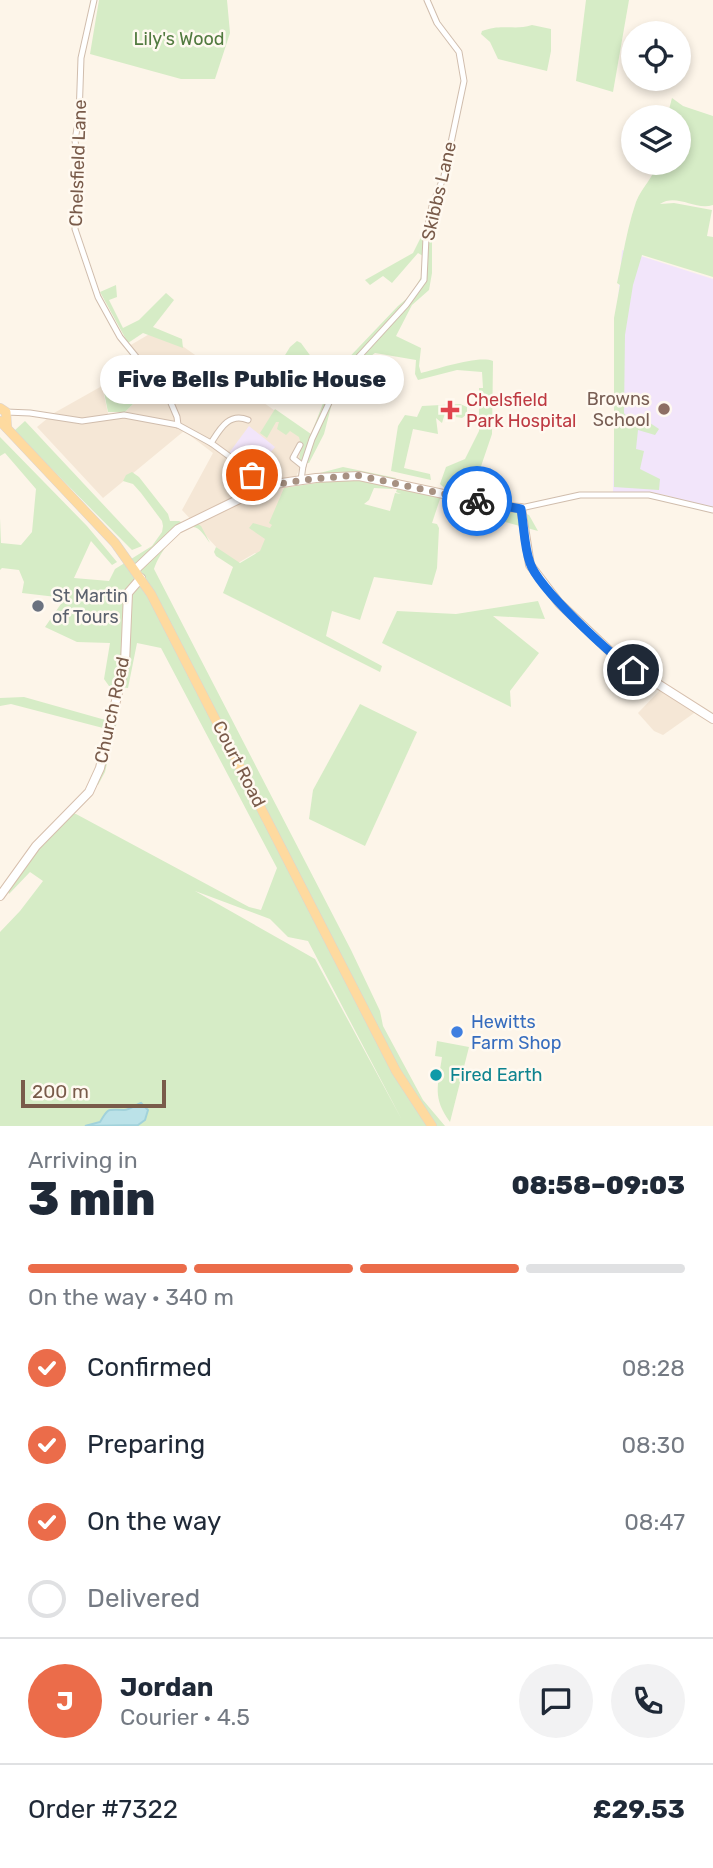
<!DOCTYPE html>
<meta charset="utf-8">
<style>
:root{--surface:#fff;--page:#f2f2f3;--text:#1f2937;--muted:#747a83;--line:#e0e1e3;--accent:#eb6c4a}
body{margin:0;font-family:Rubik,sans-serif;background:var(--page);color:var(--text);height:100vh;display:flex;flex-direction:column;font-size:26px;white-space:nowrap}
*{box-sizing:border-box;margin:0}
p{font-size:23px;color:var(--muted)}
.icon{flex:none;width:38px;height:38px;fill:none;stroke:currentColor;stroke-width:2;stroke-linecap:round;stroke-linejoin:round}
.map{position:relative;height:1126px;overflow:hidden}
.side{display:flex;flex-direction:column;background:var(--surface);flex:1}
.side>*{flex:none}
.fabs{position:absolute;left:621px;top:21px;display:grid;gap:14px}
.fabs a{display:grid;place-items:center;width:70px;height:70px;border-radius:50%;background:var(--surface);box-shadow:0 4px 10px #0003;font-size:35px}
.scale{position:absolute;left:21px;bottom:18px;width:145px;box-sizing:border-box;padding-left:7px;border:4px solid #795b4a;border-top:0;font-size:19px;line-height:24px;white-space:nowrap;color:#795b4a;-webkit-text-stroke:5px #fff9f0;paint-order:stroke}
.pin{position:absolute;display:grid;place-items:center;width:60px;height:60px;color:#fff;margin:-30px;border:4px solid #fff;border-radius:50%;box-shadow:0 2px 7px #0007}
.courier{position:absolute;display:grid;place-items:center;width:70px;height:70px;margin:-35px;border:5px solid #1a73e8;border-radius:50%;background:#fff;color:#222;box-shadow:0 2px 9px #0007}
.bubble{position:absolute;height:49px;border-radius:24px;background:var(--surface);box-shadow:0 4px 10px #0003;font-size:23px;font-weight:800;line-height:49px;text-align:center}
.overview em{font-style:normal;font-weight:800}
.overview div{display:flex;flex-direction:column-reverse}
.overview{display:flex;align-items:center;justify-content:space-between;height:119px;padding:0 28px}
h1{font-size:46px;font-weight:800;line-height:52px}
.bar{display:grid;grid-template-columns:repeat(4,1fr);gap:10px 7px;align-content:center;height:84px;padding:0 28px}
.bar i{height:9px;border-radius:5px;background:var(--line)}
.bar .current{background:var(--accent)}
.bar p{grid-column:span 4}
.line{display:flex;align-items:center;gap:18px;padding:0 28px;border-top:2px solid var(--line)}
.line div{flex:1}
.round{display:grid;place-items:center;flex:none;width:74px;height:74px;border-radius:37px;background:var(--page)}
ol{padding:0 28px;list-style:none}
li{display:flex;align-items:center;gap:21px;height:77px}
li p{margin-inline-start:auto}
li .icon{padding:7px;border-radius:50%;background:var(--accent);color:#fff;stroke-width:4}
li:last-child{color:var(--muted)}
li i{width:38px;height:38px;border:4px solid var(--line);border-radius:50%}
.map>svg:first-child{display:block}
.residential{fill:#f5e7d6}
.education{fill:#f2e5fa}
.green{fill:#d6ecc6;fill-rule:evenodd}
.water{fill:#bbe2e8;stroke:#a1d2db;stroke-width:2}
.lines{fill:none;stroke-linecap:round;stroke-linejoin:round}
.street-casing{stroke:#d0bdad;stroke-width:7}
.secondary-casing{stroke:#d6bfad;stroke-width:10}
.primary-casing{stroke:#dcd4d0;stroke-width:10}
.street{stroke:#fff;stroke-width:5}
.secondary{stroke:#fff;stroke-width:8}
.primary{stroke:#feda9f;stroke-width:9}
.done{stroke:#a79182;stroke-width:7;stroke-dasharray:0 12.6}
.route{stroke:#1a73e8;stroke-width:9}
.education-dot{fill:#8d6e63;stroke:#fff9f0;stroke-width:2.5}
.health-dot{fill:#e0444e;stroke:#fff9f0;stroke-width:2.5}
.worship-dot{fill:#6b7280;stroke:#fff9f0;stroke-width:2.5}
.shop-dot{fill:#3f7fe0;stroke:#fff9f0;stroke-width:2.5}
.culture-dot{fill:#0f9aa8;stroke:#fff9f0;stroke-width:2.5}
.labels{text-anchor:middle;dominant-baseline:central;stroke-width:5;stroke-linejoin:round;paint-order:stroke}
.park-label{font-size:18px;fill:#517a3f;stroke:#fff9f0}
.street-label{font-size:18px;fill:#795b4a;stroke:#fff9f0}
.education-label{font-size:18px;fill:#785e54;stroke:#fff9f0;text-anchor:end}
.health-label{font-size:18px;fill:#be3a42;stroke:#fff9f0;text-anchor:start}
.worship-label{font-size:18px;fill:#5b616d;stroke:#fff9f0;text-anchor:start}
.shop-label{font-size:18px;fill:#366cbe;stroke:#fff9f0;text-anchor:start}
.culture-label{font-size:18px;fill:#0d838f;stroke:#fff9f0;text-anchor:start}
</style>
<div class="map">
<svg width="713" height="1126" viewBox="0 0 713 1126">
<rect width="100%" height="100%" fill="#fdf5e9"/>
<g class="residential">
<polygon points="158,329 314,438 260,553 255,553 238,563 219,550 182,510 213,453 184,431 103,498 37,427 54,413 102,386 109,418 124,418 126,411 159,380 129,346"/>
<polygon points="661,689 697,711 663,735 654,731 638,713"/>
</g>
<g class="education">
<polygon points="622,250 713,279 713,508 665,495 647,492 613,492 616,326"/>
<polygon points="249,426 275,447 254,472 229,453"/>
</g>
<g class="green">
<polygon points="99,0 227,0 230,33 215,79 181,79 90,54"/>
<polygon points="586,0 629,0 613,92 576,81"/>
<path d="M532,25l19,4v22l-4,20 -49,-12 -8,-17 -9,-8 1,-3c21,-8 31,0 50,-6z"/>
<path d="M672,98l11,8 30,10v89c-18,6 -36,-12 -53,-1l14,-1 38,7 -5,26 6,1v40l-71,-22 -9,30 -8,50 -1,78 6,8h17l12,8 -4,6 -17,-5 -2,19 8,2 -4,18 20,10 -1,11 -45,-3v-169l6,-33 -3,-2c6,-27 10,-55 19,-81 6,-15 18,-25 21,-39h22v-46h-12z"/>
<path d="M435,223l-3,14v36l-3,17 -17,15 -16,31 25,12 -2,18 2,7c17,-4 57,-18 72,-12l-1,73 -15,44 31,15 -3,12 24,10 9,16 -55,-15 2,-7 -34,-8v-7l-11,-10 6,-17 19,-8 14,-28v-43h4l-1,-16 -25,-2 -39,10 -3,-6 1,-14 -41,-7 -37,27 -14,54 -15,29 -10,-1 2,-17 -2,-8 -9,-6 -4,4 -9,-6 2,-7h-3l-9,16 -7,-5 15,-24 36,25 22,-56 -8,-7 -30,-15 -15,18 5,13 -4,11 -8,-10 -2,-10 19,-31 7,-6 4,2 11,15 26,11 60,-63 13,-11 10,-18 2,-21 -5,-3 -26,30 -9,-7 -13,9 -5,-5 48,-27 11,-22z"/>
<polygon points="116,285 117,297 109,300 123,328 139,320 166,293 174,300 153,327 182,339 183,348 143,333 128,343 100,292"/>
<polygon points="142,367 155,382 125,412 108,412 104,392 106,386"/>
<polygon points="460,404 467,407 467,414 462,418 456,417 455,411 445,413 442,423 436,418 438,434 413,429 404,468 430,474 431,480 391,471 398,426 405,415 417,417 422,406"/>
<polygon points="25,421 142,546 132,550 14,431"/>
<path d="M0,437l87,89 30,36 -5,3 -21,-24 -17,37 35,3 6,-12 37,-23 10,-14 1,-6 -1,-5 -21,-28 -8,-9 -10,-3 3,-6 6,-3 7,5 29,37 2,7h9l6,3 10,-2 6,4 9,17c-4,-5 -10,-16 -17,-16 -17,0 -35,29 -39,42l197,381 29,61 3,15 40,74 22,26h-445v-194l20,-21 23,-30 -13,-9 -21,22 -1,-3 29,-40 33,-38 6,1 173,93 12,3 16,-42 -116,-220 -24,-5 -9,45 -19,-2 -5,-7 6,-36 -33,-1 -32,-15 20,-29 -43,-5 2,-11 -5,-12 -17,-2 -2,2v-52l1,25 20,2 11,-13 4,-43 -31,-36 -5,3zM195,891l75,28 18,18 20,4 94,179 -87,-161z"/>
<polygon points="343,467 396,478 392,489 374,488 369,500 364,504 390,511 395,493 401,494 396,492 398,487 441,496 432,523 437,524 439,528 437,568 432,585 374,577 360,620 332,611 326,636 382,666 380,672 223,593 233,567 216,556 214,552 216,547 240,563 260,551 265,539 249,528 253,523 270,528 272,525 269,523 284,488 323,482 316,474"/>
<polygon points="538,601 545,619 493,616 539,653 510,691 511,707 382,643 397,611 456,614"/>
<polygon points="24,697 109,721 118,717 105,772 98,785 92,781 98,761 103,728 11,704 0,706 0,698"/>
<polygon points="360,704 417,732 365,846 309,819 313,790"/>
<path d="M437,1041l32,6 -19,75c-18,-25 -12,-36 -8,-65l-7,-1z"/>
</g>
<path class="water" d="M141,1103l7,7 -3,10 -7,5 -53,1 15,-4c9,-15 7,-12 24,-12 6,0 11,-5 17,-7z"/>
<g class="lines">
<g class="street-casing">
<g id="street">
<polyline points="94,0 81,58 79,117 75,140 79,175 75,229 98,297 120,337 168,396 177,417 178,425"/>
<polyline points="6,412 30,413 82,421 124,415 178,425 211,443 237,462 262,487"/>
<path d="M211,443c9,-14 18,-31 37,-23"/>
<polyline points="300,445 293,458 303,466"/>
<polyline points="301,480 303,466 312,439 342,375 406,305 424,280 426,237 432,206 444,176 464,81 459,52 437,23 427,0"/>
<polyline points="521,508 580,495 649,495 713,510"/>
</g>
</g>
<g class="secondary-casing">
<g id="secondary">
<polyline points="135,570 178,529 268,485 316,478 359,476 504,507 521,508 530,565 559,603 617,658 713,719"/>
<polyline points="0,896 36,846 89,792 100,768 125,663 128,593 141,578"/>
</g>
</g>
<g class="primary-casing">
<g id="primary">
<polyline points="0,408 6,412 7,428"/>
<polyline points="0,421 115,543 151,594 396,1071 432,1126"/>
</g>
</g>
<use href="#street" class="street"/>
<use href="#secondary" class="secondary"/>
<use href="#primary" class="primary"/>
</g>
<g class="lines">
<polyline class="done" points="252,475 261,487 304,480 356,475 477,501"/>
<path class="route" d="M477,501l44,8c3,17 3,37 9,54 9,26 79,90 103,107"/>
</g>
<circle class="education-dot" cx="664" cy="409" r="7"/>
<path class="health-dot" d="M446.5 399.5h7v7h7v7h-7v7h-7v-7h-7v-7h7z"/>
<circle class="worship-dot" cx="38" cy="606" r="7"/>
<circle class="shop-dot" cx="457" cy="1032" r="7"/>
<circle class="culture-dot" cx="436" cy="1075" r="7"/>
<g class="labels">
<g class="park-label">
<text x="179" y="39">Lily's Wood</text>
</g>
<g class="street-label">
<text transform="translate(78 163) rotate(-88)">Chelsfield Lane</text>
<text transform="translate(439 191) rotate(-77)">Skibbs Lane</text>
<text transform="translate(112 710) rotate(-78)">Church Road</text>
<text transform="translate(239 764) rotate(63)">Court Road</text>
</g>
<g class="education-label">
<text x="650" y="399">Browns<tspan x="650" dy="21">School</tspan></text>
</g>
<g class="health-label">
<text x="466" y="400">Chelsfield<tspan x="466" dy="21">Park Hospital</tspan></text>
</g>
<g class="worship-label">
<text x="52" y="596">St Martin<tspan x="52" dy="21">of Tours</tspan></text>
</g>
<g class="shop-label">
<text x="471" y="1022">Hewitts<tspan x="471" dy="21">Farm Shop</tspan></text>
</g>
<g class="culture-label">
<text x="450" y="1075">Fired Earth</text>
</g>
</g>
</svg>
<div class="fabs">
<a><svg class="icon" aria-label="locate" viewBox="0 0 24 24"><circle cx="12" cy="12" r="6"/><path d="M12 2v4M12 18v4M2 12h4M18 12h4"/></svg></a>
<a><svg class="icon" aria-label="layers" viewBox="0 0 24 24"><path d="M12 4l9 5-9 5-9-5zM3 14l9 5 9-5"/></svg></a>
</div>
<div class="scale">200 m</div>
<div class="pin" style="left:252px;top:475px;background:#ea580c"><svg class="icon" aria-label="bag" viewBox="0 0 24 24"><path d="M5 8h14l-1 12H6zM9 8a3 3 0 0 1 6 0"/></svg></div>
<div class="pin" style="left:633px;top:670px;background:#1f2937"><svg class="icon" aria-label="home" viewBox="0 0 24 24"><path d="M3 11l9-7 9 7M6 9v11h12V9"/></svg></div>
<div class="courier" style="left:477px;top:501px"><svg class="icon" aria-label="bike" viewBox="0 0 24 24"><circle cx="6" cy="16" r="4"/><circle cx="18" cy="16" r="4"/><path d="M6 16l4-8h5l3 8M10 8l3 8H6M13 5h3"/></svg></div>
<div class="bubble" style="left:100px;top:355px;width:304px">Five Bells Public House</div>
</div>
<section class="side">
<div class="overview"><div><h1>3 min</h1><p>Arriving in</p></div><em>08:58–09:03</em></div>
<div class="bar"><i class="current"></i><i class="current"></i><i class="current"></i><i></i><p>On the way · 340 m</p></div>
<ol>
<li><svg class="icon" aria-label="check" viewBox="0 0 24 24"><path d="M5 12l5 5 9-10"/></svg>Confirmed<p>08:28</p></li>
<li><svg class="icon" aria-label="check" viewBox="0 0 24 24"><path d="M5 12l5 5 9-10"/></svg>Preparing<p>08:30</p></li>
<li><svg class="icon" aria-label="check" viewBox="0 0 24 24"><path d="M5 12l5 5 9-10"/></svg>On the way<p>08:47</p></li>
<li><i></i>Delivered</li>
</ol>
<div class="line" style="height:126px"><b class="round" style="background:var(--accent);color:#fff">J</b><div><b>Jordan</b><p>Courier · 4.5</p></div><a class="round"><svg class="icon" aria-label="chat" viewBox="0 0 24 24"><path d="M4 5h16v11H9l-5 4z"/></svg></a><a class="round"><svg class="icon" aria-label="phone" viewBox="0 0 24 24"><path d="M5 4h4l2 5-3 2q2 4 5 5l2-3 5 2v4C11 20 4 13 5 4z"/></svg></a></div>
<div class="line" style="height:91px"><div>Order #7322</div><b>£29.53</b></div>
</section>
